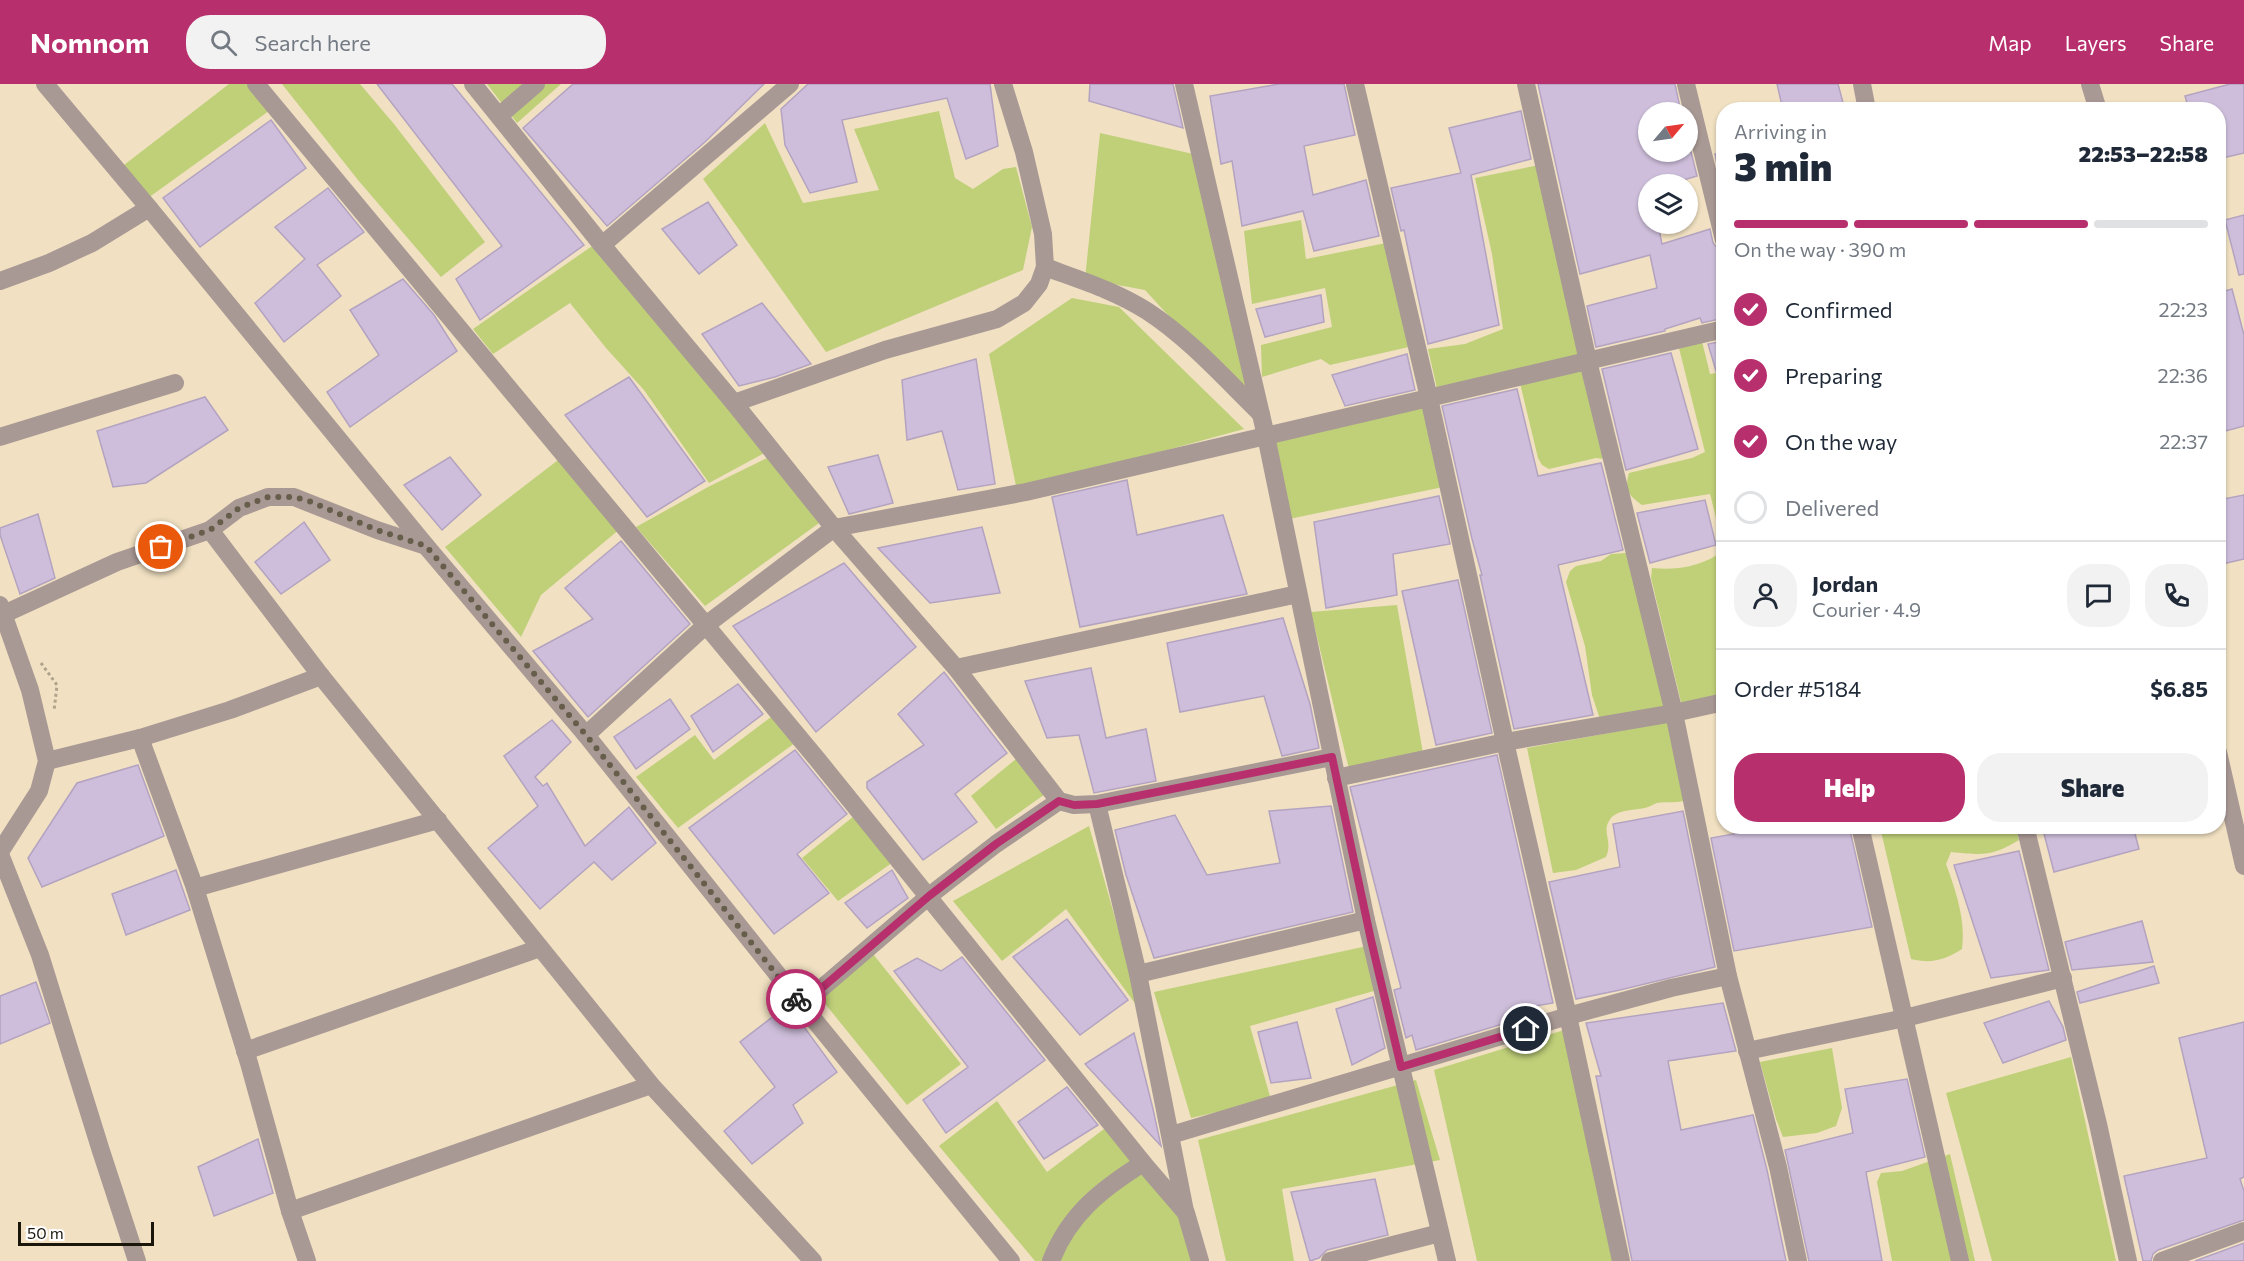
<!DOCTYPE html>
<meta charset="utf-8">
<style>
:root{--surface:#fff;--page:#f2f2f3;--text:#1f2937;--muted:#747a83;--line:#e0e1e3;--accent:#b82f6d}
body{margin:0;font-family:Commissioner,sans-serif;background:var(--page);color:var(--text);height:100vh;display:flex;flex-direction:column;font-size:22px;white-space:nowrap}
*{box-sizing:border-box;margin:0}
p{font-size:20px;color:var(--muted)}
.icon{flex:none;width:33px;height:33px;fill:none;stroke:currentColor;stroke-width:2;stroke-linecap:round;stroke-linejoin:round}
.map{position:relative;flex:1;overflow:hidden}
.drawer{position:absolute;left:1716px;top:18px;width:510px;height:732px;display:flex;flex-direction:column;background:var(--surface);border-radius:24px;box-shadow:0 2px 4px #0004}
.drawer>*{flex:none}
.needle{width:39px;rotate:61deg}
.buttons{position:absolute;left:1638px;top:18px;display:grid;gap:12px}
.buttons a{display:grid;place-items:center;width:60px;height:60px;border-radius:50%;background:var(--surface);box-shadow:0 2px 4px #0004;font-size:30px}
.scale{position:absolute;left:18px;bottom:15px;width:136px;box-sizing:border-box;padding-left:6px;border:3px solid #1b160b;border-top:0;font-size:16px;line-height:21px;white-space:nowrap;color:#1b160b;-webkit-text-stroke:4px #fff;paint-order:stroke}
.pin{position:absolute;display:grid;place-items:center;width:51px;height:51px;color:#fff;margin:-26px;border:3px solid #fff;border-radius:50%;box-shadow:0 2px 6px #0007}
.courier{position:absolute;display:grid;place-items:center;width:60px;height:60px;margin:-30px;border:4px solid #b82f6d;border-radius:50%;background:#fff;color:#222;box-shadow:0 2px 8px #0007}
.overview em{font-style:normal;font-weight:800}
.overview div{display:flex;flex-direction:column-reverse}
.overview{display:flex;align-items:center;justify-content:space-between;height:102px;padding:0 18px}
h1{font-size:39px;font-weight:800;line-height:45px}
.bar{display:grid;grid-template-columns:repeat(4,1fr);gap:9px 6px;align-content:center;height:72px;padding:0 18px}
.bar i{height:8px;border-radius:4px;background:var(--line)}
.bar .active{background:var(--accent)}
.bar p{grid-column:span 4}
.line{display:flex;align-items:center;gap:15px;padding:0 18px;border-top:2px solid var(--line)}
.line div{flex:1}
.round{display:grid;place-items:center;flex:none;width:63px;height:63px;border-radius:24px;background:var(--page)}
ol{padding:0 18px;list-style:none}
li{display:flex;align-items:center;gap:18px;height:66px}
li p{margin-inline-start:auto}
li .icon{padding:6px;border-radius:50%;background:var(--accent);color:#fff;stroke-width:4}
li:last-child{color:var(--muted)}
li i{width:33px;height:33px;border:3px solid var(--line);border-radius:50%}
.cta{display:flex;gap:12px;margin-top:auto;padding:12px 18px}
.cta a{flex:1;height:69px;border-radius:24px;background:var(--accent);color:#fff;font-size:24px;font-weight:800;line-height:69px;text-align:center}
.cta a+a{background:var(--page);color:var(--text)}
header{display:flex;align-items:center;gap:36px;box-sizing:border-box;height:84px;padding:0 30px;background:var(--accent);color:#fff}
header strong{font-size:28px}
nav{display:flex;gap:33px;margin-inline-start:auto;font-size:21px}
.search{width:420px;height:54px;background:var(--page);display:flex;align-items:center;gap:15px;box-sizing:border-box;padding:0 21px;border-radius:24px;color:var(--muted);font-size:22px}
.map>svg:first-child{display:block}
.green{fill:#bfd079}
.building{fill:#cebedb;stroke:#b3a3c0;stroke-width:1.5}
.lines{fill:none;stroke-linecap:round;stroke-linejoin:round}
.path{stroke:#b0a38b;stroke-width:3;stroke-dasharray:3 3;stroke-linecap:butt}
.minor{stroke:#a99995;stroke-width:18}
.done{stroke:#665d4b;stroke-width:6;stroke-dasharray:0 10.8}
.route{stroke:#b82f6d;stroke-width:8}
</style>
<header>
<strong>Nomnom</strong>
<div class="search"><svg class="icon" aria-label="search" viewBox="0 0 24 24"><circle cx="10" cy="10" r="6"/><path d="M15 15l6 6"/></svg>Search here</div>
<nav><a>Map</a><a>Layers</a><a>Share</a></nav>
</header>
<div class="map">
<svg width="2244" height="1177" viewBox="0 0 2244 1177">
<rect width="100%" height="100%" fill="#f1e1c2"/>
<g class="green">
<polygon points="229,0 250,0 273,24 148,114 124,81"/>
<polygon points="282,0 360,0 394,40 485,158 441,193 358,96"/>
<polygon points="487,0 561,0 517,39"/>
<polygon points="939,27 955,94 973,105 1003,85 1016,83 1032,143 1023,186 826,268 703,95 765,39 803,119 879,106 854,45"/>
<polygon points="1100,49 1211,74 1255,326 1145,206 1085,195"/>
<polygon points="1539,81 1584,272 1438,309 1428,265 1465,260 1503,245 1492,170 1475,94"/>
<polygon points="1301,136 1306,175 1391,158 1413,262 1330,281 1321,275 1262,293 1261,261 1332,243 1325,204 1252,220 1244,147"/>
<polygon points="595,160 768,367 709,399 644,306 606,264 570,219 493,270 473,245"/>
<polygon points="1072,214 1119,223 1244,345 1017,407 989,270"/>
<path d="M1699,245l11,45 13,-2v174l-13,-52 -68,11c-13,-10 -18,-14 -13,-32l63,-15 13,-6 -29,-116z"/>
<polygon points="1586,280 1606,375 1596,374 1549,385 1542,381 1538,374 1519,295"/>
<polygon points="1430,321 1448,402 1289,435 1272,358"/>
<polygon points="771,372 819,439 705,522 636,443 708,403"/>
<polygon points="562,373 621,444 541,511 521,553 445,463"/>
<path d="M1723,467v149l-40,10 -32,-132 1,-10c24,3 51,-2 71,-17z"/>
<polygon points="1626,469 1673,626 1602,641 1592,611 1585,562 1566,498 1570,487 1576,482 1601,477 1611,470"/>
<polygon points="1397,521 1423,669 1349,685 1311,528"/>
<polygon points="779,627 799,656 678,744 636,693 695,651 714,676"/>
<path d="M1674,637l15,78c-11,5 -21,2 -32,4 -4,1 -5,3 -9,4 -12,4 -32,1 -39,14 -7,12 4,20 -3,36l-30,13 -23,3 -26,-125z"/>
<polygon points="1022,670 1048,708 996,745 971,712"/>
<polygon points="859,728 896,776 838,817 802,774"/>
<polygon points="1089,742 1142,929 1066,825 1002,877 953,817"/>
<path d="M1880,743h136l3,13c-28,17 -36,15 -68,12l-5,12c10,27 20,57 16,85 -17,11 -31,15 -51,10z"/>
<polygon points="1381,859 1388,903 1250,942 1271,1016 1191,1034 1154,908"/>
<polygon points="873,870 961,980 907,1021 818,911"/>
<polygon points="1574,943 1621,1177 1477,1177 1434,986"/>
<polygon points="1832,964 1842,1024 1836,1042 1817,1049 1783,1053 1776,1035 1760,978"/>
<polygon points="2071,973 2116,1177 1992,1177 1946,1009"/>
<polygon points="1416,996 1440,1076 1282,1105 1294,1177 1226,1177 1198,1056"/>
<polygon points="997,1017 1047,1088 1108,1042 1199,1152 1206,1177 1035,1177 939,1062"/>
<polygon points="1950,1070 1975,1177 1892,1177 1877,1098 1881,1089 1902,1087"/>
</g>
<g class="building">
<polygon points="377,0 452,0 584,161 480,236 456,195 502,162"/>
<polygon points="573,0 764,0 705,58 607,142 523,44"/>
<polygon points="808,0 990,0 998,62 966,75 947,14 842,36 857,98 810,109 785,61 781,25"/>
<polygon points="1090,0 1173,0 1183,44 1089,17"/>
<polygon points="1279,0 1344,0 1355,51 1304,62 1313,111 1366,96 1379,152 1314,167 1303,127 1242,142 1232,77 1221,80 1210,12"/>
<polygon points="1538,0 1675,0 1681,28 1648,28 1648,68 1691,68 1697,92 1670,100 1648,100 1648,140 1658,140 1662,160 1710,145 1713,159 1719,166 1724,185 1724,234 1702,239 1700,234 1665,245 1665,247 1596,263 1587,222 1657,204 1650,171 1580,190"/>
<polygon points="1777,0 1838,0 1845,26 1783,26"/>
<polygon points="2230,0 2244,0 2244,69 2218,75 2218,26 2189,26 2185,12"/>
<polygon points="1521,27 1531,75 1471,91 1499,241 1428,260 1404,146 1401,147 1391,104 1461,89 1449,44"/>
<polygon points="271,36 306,84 200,163 163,114"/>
<polygon points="1724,67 1724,84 1718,86 1715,70"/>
<polygon points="328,104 364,148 317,181 341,212 284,258 255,219 305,175 275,143"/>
<polygon points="708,118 737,161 699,190 662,145"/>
<polygon points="2244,131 2244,190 2239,191 2225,136"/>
<polygon points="403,195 434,231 457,267 350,343 327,308 379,271 350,226"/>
<polygon points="2232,205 2244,251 2244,342 2218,349 2218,209"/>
<polygon points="1321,211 1324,238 1265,253 1256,225"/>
<polygon points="762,219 811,280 775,293 739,302 702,250"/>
<polygon points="1724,257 1724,299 1720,300 1708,260"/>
<polygon points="1671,269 1698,365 1626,386 1602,285"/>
<polygon points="1407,270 1415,306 1345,322 1332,291"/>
<polygon points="976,275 995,400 958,406 942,347 907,356 902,296"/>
<polygon points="629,293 705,397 647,433 565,331"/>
<polygon points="1517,305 1538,392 1601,379 1623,466 1558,481 1593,631 1514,645 1480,491 1482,491 1472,455 1442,322"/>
<polygon points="205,313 228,346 146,399 113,403 97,347"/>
<polygon points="878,371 893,419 849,430 828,383"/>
<polygon points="450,373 481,411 442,446 404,401"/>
<polygon points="1127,396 1137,451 1223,431 1247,510 1080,543 1052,413"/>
<polygon points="2244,411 2244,475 2218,481 2218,416"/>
<polygon points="1439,412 1450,460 1393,470 1397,511 1326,524 1314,438"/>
<polygon points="1705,416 1716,461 1650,479 1637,429"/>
<polygon points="38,430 55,494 20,510 0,451 0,444"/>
<polygon points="304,438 330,476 281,510 255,478"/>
<polygon points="982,443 1000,509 930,519 878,464"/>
<polygon points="621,457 690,540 588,633 533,567 593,535 565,504"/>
<polygon points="844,479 916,563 816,648 733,542"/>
<polygon points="1458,496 1492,649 1436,661 1402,507"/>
<polygon points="1283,534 1310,620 1319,664 1282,672 1264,612 1180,628 1167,559"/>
<polygon points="1091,584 1106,654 1146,645 1156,697 1094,709 1079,651 1047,654 1025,597"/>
<polygon points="944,588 1007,669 955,710 977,738 923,776 867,704 867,698 924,661 898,630"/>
<polygon points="738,600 763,630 713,668 691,632"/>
<polygon points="670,615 690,645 636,685 614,653"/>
<polygon points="552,636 571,658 535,693 543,702 547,699 585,762 629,723 656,759 612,796 594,778 540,825 488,764 538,722 504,672"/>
<polygon points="795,666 847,730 797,770 829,809 774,850 689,744"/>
<polygon points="1497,671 1553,919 1524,924 1526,933 1416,966 1412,951 1406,954 1394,906 1401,904 1350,703"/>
<polygon points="138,681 164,752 42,803 28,774 77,699"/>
<polygon points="1331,722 1353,828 1154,874 1126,791 1115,746 1175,731 1207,791 1280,779 1269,727"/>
<polygon points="1683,727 1715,883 1620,906 1576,915 1549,798 1620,783 1613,740"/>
<polygon points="1778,742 1849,742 1872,843 1734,867 1711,754"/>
<polygon points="2042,742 2133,742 2139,765 2054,788"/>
<polygon points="2019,767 2049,886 1991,894 1954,781"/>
<polygon points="176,786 190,826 126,851 112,810"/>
<polygon points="892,786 908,814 867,844 845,819"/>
<polygon points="1067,835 1128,916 1080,951 1013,873"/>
<polygon points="2142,837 2153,878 2072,886 2065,858"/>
<polygon points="962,873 1045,976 946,1049 923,1016 968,983 894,887 917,874 941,887"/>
<polygon points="2154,882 2159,899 2080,919 2077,908"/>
<polygon points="36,898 50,939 0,960 0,912"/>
<polygon points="1373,913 1385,964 1352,981 1336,925"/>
<polygon points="2049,917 2063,943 2066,956 2003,979 1984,939"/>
<polygon points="1723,919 1736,967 1668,977 1681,1046 1753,1031 1767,1086 1786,1177 1632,1177 1596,992 1601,992 1586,939"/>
<polygon points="788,921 837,988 793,1021 803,1039 752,1080 724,1047 775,1003 740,958"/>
<polygon points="1297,938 1311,994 1271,999 1258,948"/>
<polygon points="2244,938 2244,1093 2240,1095 2244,1107 2244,1136 2158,1166 2153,1170 2151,1177 2143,1177 2124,1092 2207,1074 2179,954"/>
<polygon points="1134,949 1153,1025 1161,1062 1085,980"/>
<polygon points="1907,995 1925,1073 1866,1088 1882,1177 1809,1177 1785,1066 1853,1049 1845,1005"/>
<polygon points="1067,1003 1098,1041 1044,1075 1018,1038"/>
<polygon points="258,1055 273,1109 214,1132 198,1083"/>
<polygon points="1375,1095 1388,1151 1327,1166 1319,1174 1310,1177 1291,1108"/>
<polygon points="2244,1159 2244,1177 2195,1177"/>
</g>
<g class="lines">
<polyline class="path" points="41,579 57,601 54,627"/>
<g class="minor">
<polyline points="45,0 149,124 426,462 586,651 706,541 834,444 1026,408 1724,245"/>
<polyline points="256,0 817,675 1143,1079 1186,1129 1200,1177"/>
<polyline points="473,0 602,161 734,319 834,444 956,584 1059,717 1074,721 1097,720 1332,673"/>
<polyline points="1184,0 1266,352 1366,836 1447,1177"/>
<polyline points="1355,0 1429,314 1505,658 1568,932 1621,1177"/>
<polyline points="1526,0 1588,277 1674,629 1728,892 1778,1083 1798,1177"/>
<polyline points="1686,0 1724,156"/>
<polyline points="1862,0 1867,26"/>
<polyline points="2090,0 2098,26"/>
<polyline points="499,32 536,0"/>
<polyline points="602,161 790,0"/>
<path d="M1045,183c35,13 71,24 102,44 43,28 78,68 114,103"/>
<polyline points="0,197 49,179 92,159 149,124"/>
<polyline points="734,319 885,266 997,235 1024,219 1039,200 1045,183 1043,150 1024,68 1003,0"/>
<polyline points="0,353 175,299"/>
<polyline points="210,446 321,592 651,1001 813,1177"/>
<polyline points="0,521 30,606 47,677 39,707 0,768"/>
<polyline points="4,530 117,478 210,446 239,424 268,413 294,413 377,446 426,462"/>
<polyline points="956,584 1298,510"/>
<polyline points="586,651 802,921 1011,1177"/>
<polyline points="140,654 195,804 249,979 290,1127 307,1177"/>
<polyline points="2218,668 2244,782"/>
<polyline points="47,677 140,654 230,626 321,592"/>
<polyline points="1336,694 1505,658 1674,629 1724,618"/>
<polyline points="1097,720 1138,890 1185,1127"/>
<polyline points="1860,742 1960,1177"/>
<polyline points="2025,742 2098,1040 2128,1177"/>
<polyline points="0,770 40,871 101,1067 137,1177"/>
<polyline points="195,804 438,736"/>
<polyline points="1138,890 1366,836"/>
<polyline points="802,921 929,812 996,760 1059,717"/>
<polyline points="245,967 540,864"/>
<polyline points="1747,967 1905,934 2063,894"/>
<polyline points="1171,1051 1568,932 1671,904 1728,892"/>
<polyline points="290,1127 651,1001"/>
<path d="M1051,1177c18,-47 51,-72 92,-98"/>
<polyline points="1330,1177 1440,1149"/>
<polyline points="2162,1177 2244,1147"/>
</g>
</g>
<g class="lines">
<polyline class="done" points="161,463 210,446 239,424 268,413 294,413 309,417 377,446 426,462 586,651 796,915"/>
<polyline class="route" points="796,915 802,921 929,812 996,760 1059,717 1074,721 1097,720 1332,673 1371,856 1401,983 1526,945"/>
</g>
</svg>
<div class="buttons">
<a><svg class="needle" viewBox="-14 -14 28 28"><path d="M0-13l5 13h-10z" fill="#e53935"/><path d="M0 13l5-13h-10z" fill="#747a83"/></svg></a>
<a><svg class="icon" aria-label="layers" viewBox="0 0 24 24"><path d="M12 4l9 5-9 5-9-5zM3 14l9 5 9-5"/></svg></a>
</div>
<div class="scale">50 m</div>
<div class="pin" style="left:161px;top:463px;background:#ea580c"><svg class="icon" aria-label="bag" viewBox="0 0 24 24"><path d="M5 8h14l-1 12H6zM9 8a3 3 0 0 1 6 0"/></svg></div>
<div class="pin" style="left:1526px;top:945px;background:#1f2937"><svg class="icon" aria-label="home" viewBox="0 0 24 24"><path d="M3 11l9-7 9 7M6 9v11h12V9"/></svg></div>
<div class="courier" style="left:796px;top:915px"><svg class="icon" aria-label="bike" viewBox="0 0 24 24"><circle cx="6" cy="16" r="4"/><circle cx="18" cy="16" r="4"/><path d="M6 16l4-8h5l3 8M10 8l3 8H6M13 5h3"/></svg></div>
<section class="drawer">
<div class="overview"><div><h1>3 min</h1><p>Arriving in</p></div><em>22:53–22:58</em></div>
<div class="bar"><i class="active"></i><i class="active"></i><i class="active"></i><i></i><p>On the way · 390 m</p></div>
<ol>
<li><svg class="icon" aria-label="check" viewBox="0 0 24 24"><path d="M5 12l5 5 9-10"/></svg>Confirmed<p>22:23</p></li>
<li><svg class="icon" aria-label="check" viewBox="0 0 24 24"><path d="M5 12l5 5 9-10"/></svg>Preparing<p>22:36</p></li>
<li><svg class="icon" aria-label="check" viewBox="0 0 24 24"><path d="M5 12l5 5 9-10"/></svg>On the way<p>22:37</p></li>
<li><i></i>Delivered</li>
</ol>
<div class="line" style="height:108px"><a class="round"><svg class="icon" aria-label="person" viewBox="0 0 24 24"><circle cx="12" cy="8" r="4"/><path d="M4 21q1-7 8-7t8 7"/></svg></a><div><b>Jordan</b><p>Courier · 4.9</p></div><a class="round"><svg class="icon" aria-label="chat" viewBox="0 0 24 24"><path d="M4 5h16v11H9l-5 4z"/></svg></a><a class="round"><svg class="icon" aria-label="phone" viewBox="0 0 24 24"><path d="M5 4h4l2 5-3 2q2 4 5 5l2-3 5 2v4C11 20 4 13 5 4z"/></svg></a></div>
<div class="line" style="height:78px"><div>Order #5184</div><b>$6.85</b></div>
<div class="cta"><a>Help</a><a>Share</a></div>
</section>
</div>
